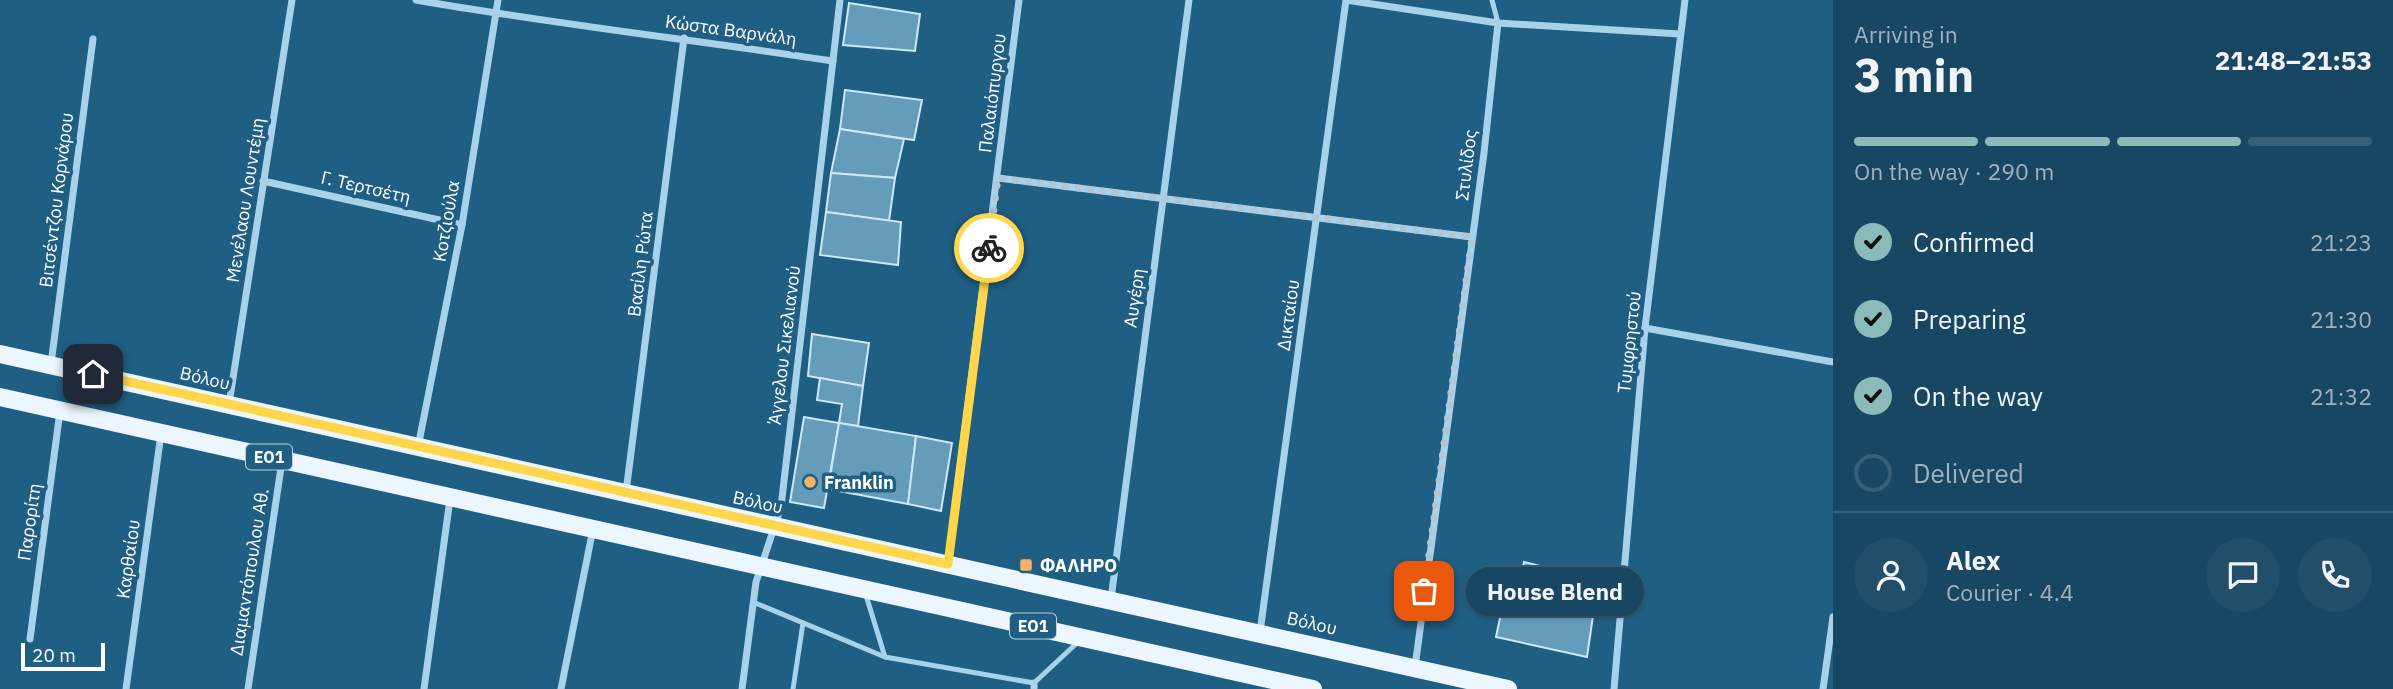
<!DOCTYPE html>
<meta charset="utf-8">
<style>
:root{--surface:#184763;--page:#214e69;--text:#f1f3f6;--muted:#9fb2be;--line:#365f78;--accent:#8bbbb9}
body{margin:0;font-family:"IBM Plex Sans",sans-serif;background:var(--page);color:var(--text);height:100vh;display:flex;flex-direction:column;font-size:26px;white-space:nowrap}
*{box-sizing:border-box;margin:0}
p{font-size:23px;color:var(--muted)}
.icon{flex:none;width:38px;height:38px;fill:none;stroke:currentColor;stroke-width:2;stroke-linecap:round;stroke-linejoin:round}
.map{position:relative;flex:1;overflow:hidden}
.panel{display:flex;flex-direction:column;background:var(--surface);width:560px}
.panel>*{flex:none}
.scale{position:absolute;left:21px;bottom:18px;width:84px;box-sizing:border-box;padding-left:7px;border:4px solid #fff;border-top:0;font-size:19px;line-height:24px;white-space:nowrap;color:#fff;-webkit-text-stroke:5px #205f84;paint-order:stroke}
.pin{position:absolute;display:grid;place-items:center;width:60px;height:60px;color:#fff;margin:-30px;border-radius:14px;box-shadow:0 4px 10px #0006}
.courier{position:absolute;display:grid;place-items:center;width:70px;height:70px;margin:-35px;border:5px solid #ffd54a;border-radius:50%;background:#fff;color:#222;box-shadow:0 2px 9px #0007}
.bubble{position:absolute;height:49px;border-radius:24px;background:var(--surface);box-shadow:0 2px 5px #0004,0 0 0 2px var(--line);font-size:23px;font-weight:700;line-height:49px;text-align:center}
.summary em{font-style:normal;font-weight:700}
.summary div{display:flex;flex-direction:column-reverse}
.summary{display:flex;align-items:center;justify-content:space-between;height:119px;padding:0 21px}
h1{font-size:46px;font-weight:700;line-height:52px}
.bar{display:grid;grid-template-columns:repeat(4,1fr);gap:10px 7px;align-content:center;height:84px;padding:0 21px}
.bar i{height:9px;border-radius:5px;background:var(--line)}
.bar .on{background:var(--accent)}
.bar p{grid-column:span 4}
.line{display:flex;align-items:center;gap:18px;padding:0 21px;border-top:2px solid var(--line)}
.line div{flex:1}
.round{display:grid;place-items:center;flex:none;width:74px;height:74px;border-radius:37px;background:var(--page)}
ol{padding:0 21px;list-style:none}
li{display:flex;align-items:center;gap:21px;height:77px}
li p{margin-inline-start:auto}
li .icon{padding:7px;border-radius:50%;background:var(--accent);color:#111;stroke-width:4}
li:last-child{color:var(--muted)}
li i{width:38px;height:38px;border:4px solid var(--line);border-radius:50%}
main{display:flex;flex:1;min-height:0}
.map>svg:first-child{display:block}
.building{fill:#659cba;stroke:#cce8f7;stroke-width:2}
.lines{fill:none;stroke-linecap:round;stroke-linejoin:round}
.service{stroke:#a8d2e9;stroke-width:5}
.minor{stroke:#a8d2e9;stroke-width:7}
.primary{stroke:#ebf6fe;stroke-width:18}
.done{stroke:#b1c7d4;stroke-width:7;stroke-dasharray:0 12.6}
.route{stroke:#ffd54a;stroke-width:9}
.poi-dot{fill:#f7b268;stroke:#205f84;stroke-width:2.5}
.labels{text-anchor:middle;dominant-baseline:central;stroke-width:7;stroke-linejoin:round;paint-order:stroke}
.shield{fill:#205f84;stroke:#bccfda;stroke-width:2}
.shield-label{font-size:16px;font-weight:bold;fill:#fff}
.street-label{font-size:18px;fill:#fff;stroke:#205f84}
.poi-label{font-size:18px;font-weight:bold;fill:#fff;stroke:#205f84;text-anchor:start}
</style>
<main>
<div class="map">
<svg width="1833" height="689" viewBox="0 0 1833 689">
<rect width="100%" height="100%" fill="#205f84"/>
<g class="building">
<polygon points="849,3 920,14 915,51 843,45"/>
<polygon points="845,90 922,100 914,140 840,129"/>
<polygon points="840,129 904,139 895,178 831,173"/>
<polygon points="831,173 895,178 889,221 826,212"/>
<polygon points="826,212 901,222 898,265 820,255"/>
<polygon points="812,334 869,343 863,386 808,376"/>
<polygon points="820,378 863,386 858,426 839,423 842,404 817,400"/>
<polygon points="804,417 839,423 824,508 790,502"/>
<polygon points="839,423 916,436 908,504 828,489"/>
<polygon points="916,436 952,443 941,511 908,504"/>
<polygon points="1524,562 1569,573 1566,588 1596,595 1587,657 1496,637 1505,594 1517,597"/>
</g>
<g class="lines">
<g class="service">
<polyline points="1492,0 1498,23"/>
<polyline points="865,592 885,657 1034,683 1079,641"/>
<polyline points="753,602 885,657"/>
<polyline points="793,689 803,623"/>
</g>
<g class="minor">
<path d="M416,0c138,24 278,40 417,61"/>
<polyline points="998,178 1472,237"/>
<polyline points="263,181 462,225"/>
<polyline points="1645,328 1833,362"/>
<polyline points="51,364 93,39"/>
<polyline points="229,404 292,0"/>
<polyline points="418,447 462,225 498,0"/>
<polyline points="626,492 684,38"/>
<polyline points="948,563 1019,0"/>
<polyline points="1111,599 1189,0"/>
<polyline points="1260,632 1346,0 1498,23 1680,34"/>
<polyline points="30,639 60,411"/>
<polyline points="1415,667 1484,153 1498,23"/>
<polyline points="126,689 161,434"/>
<polyline points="248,689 282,461"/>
<polyline points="424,689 450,499"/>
<polyline points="561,689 593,529"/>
<polyline points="742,689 756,582 781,507 840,0"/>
<polyline points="1034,689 1034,683"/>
<polyline points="1614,689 1645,328 1685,0"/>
<polyline points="1823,689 1833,617"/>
</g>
<g class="primary">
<polyline points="0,354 1508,689"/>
<polyline points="0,397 1313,689"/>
</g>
</g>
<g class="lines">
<polyline class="done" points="989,248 998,178 1472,237 1424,591"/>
<polyline class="route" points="93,374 948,564 989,248"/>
</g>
<g class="poi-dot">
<circle cx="810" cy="482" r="7"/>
<rect x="1019" y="558" width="14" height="14" rx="3.5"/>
</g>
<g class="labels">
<g class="shield">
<rect x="246" y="444.5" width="46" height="25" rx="5"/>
<rect x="1010" y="613.5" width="46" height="25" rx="5"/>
</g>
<g class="shield-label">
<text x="269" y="457">ΕΟ1</text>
<text x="1033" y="626">ΕΟ1</text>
</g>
<g class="street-label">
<text transform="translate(731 30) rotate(8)">Κώστα Βαρνάλη</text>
<text transform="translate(992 93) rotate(-83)">Παλαιόπυργου</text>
<text transform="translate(1466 165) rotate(-83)">Στυλίδος</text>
<text transform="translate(366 187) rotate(13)">Γ. Τερτσέτη</text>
<text transform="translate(56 200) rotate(-83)">Βιτσέντζου Κορνάρου</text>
<text transform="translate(245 200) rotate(-81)">Μενέλαου Λουντέμη</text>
<text transform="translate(446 221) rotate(-80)">Κοτζιούλα</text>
<text transform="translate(640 264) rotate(-83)">Βασίλη Ρώτα</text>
<text transform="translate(1134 298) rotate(-82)">Αυγέρη</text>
<text transform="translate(1288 315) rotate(-82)">Δικταίου</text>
<text transform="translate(1629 342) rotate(-84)">Τυμφρηστού</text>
<text transform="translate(784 345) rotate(-83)">Άγγελου Σικελιανού</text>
<text transform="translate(205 378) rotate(13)">Βόλου</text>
<text transform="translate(758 502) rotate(12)">Βόλου</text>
<text transform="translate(29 522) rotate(-82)">Παρορίτη</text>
<text transform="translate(128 559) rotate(-82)">Καρθαίου</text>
<text transform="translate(249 572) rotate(-81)">Διαμαντόπουλου Αθ.</text>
<text transform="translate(1312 623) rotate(13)">Βόλου</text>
</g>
<g class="poi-label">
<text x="824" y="482">Franklin</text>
<text x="1040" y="565">ΦΑΛΗΡΟ</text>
</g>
</g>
</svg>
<div class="scale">20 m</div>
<div class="pin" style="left:1424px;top:591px;background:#ea580c"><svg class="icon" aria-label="bag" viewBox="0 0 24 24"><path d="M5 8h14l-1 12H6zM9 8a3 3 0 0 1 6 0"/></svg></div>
<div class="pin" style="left:93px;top:374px;background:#1f2937"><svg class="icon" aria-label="home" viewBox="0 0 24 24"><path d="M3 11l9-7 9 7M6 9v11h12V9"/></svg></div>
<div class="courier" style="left:989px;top:248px"><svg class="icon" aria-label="bike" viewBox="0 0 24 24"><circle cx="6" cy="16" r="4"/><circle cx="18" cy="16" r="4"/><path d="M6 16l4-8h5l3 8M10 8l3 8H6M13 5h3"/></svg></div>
<div class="bubble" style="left:1466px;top:567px;width:178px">House Blend</div>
</div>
<section class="panel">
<div class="summary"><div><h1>3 min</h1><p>Arriving in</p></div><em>21:48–21:53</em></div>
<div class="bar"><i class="on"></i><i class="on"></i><i class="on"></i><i></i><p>On the way · 290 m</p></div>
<ol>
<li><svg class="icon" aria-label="check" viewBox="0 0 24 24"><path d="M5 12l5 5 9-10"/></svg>Confirmed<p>21:23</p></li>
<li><svg class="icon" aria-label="check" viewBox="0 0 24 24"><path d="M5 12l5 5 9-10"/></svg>Preparing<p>21:30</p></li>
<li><svg class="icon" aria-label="check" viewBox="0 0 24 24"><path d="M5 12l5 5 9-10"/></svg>On the way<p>21:32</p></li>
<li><i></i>Delivered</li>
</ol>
<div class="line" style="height:126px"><a class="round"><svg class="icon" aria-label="person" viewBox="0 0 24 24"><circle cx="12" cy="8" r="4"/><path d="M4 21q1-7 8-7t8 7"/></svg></a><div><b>Alex</b><p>Courier · 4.4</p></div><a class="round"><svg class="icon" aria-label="chat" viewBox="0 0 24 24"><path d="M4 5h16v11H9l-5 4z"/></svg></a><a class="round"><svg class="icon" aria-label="phone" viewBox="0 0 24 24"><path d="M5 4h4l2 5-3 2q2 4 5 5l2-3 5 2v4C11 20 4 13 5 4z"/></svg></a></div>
</section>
</main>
